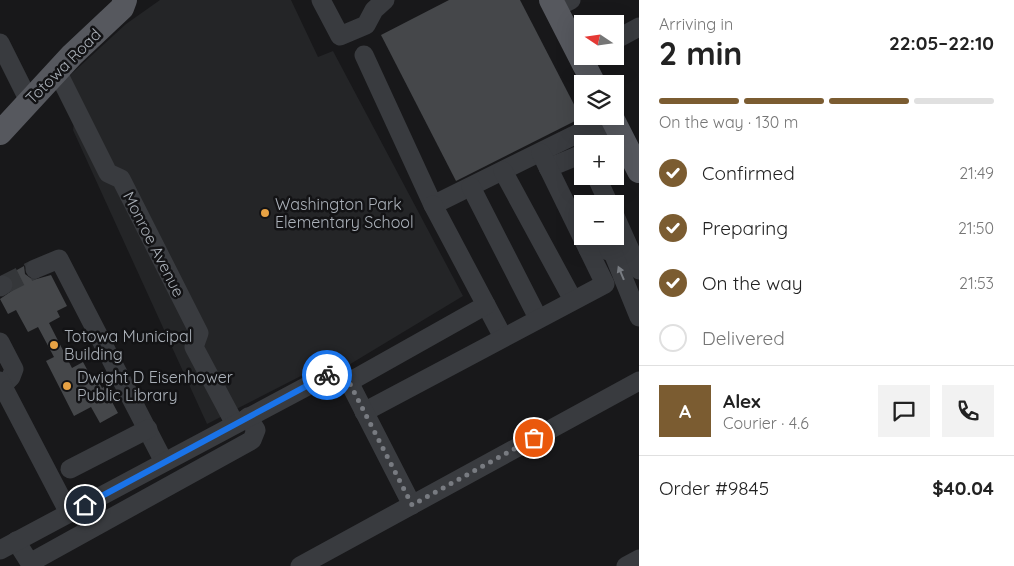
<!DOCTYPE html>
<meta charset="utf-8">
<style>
:root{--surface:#fff;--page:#f2f2f2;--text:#222;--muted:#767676;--line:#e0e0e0;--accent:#7b5c31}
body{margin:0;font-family:Quicksand,sans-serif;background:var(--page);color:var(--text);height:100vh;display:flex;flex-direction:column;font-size:19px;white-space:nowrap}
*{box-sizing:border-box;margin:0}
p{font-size:16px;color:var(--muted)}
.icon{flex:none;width:28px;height:28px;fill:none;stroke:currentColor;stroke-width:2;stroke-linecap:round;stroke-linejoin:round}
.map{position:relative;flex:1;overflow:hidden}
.details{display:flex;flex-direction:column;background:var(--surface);width:375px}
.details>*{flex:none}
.needle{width:32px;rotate:283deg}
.tools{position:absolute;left:574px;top:15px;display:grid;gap:10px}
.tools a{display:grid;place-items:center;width:50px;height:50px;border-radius:0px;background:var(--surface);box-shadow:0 5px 20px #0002;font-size:25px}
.pin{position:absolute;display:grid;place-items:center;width:42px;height:42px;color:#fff;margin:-21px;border:2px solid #fff;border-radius:50%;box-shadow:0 1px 5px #0007}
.courier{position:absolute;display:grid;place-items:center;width:50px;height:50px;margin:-25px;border:4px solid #1a73e8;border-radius:50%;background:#fff;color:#222;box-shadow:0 1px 6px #0007}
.headline em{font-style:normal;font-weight:700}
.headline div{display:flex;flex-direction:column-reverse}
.headline{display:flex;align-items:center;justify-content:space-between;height:85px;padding:0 20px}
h1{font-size:32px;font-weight:700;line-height:38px}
.bar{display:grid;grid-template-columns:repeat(4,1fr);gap:8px 5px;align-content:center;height:60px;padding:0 20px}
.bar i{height:6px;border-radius:4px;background:var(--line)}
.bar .selected{background:var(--accent)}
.bar p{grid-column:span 4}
.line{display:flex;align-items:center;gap:12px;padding:0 20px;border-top:1px solid var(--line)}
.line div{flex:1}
.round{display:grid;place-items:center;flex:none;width:52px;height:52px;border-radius:0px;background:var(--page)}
ol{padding:0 20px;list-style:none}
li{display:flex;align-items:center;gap:15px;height:55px}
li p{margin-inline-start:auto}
li .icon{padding:5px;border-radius:50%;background:var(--accent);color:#fff;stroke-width:4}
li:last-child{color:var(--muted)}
li i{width:28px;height:28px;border:2px solid var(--line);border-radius:50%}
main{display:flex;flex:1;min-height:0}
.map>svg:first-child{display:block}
.built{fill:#242527}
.building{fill:#45474a}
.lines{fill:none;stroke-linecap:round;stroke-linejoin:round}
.minor-tunnel{stroke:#35373a;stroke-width:19;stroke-dasharray:19 9;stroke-linecap:butt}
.minor{stroke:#393b3f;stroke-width:19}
.major{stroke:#56585e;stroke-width:24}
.oneway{fill:#787c82}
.done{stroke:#787b81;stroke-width:5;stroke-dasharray:0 9}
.route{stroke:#1a73e8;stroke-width:6}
.poi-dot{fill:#e7a244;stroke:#131315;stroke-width:2}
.labels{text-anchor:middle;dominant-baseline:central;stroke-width:5;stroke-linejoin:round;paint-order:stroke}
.street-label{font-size:16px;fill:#abb1b9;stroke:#131315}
.poi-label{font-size:16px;fill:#abb1b9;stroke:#131315;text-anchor:start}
</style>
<main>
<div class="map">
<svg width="639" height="566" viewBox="0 0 639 566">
<rect width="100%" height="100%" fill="#18181a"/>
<polygon class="built" points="160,0 291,0 318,57 333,51 463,296 347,366 334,359 207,424 73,130 75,115 66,79 126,24"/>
<g class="building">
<polygon points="449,0 520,0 581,118 456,181 381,35"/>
<polygon points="24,266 25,274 33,280 51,275 67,306 57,311 60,317 49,323 72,368 83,362 95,384 99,382 102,388 104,387 118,413 100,423 91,407 74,416 46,361 54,357 38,327 28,332 16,310 8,314 0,299 13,290 13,279 8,275"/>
</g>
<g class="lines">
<polyline class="minor-tunnel" points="3,285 35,269"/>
<g class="minor">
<polyline points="321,0 340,36 366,25 374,10 385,0"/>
<polyline points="555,8 571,0"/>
<polyline points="615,40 639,27"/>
<polyline points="0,43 29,101"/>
<polyline points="364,55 433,205 611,117"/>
<polyline points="57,71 108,173 121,179 199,333 194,347 235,424"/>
<polyline points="598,144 619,132"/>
<polyline points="548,168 582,154"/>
<polyline points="503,171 573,300"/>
<polyline points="596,176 609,204"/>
<polyline points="471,187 538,318"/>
<polyline points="615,216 639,270"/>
<polyline points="588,249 600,247 613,253 639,317"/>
<polyline points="35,269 59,259 164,462"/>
<polyline points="0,287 3,285"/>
<polyline points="486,305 503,337"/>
<polyline points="0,342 14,369 11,377 2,386"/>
<polyline points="0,381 69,513"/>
<polyline points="349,382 486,305 433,205"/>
<polyline points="364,412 605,284 541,153"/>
<polyline points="70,469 148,429"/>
<polyline points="16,541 28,560 35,560 252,440 256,430 248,417"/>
<polyline points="0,550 330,374 342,376 349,382 412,505"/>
<polyline points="300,566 639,381"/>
<polyline points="626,566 639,559"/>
</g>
<g class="major">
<polyline points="551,0 594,84"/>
<polyline points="611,116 639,171"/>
<polyline points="0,133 72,55 122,8 125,0"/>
</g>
</g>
<defs><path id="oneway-solid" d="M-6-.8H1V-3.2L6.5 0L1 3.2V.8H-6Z" transform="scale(1.25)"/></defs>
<use class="oneway" href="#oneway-solid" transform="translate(621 273) rotate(-113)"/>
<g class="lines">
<polyline class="done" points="327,375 342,376 349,382 412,505 534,438"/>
<polyline class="route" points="85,505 327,375"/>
</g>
<g class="poi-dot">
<circle cx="265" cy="213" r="5"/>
<circle cx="54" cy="345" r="5"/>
<circle cx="67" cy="386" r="5"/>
</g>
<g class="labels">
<g class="street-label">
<text transform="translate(63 66) rotate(-45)">Totowa Road</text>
<text transform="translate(154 244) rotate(63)">Monroe Avenue</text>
</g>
<g class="poi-label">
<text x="275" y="204">Washington Park<tspan x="275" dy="18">Elementary School</tspan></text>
<text x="64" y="336">Totowa Municipal<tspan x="64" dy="18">Building</tspan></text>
<text x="77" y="377">Dwight D Eisenhower<tspan x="77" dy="18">Public Library</tspan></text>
</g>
</g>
</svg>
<div class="tools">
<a><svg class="needle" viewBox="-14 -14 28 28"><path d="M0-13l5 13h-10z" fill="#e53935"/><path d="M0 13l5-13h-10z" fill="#767676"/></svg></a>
<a><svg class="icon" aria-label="layers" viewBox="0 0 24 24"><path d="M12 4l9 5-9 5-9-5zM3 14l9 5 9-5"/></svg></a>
<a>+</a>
<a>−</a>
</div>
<div class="pin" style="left:534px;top:438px;background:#ea580c"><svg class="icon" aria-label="bag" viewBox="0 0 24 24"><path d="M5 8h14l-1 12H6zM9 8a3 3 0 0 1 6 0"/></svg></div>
<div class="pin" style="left:85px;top:505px;background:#1f2937"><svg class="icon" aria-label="home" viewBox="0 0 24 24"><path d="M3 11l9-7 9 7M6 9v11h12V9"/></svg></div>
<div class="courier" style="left:327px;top:375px"><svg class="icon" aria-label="bike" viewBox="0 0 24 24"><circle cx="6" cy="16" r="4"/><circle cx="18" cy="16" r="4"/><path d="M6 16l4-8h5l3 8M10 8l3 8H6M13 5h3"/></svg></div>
</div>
<section class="details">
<div class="headline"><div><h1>2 min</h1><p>Arriving in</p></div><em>22:05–22:10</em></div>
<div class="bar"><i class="selected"></i><i class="selected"></i><i class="selected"></i><i></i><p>On the way · 130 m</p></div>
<ol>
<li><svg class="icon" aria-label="check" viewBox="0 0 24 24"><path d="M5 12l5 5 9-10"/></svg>Confirmed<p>21:49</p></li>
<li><svg class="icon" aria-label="check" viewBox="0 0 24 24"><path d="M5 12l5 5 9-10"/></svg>Preparing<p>21:50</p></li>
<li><svg class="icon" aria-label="check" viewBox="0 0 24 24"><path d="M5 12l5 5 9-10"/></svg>On the way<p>21:53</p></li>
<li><i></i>Delivered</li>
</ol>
<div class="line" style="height:90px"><b class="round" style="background:var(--accent);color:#fff">A</b><div><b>Alex</b><p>Courier · 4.6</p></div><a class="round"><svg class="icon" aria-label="chat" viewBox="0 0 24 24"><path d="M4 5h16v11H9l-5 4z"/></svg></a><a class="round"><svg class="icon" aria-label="phone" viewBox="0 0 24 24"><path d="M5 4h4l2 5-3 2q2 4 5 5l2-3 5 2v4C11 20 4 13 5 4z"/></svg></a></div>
<div class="line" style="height:65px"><div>Order #9845</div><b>$40.04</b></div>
</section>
</main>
